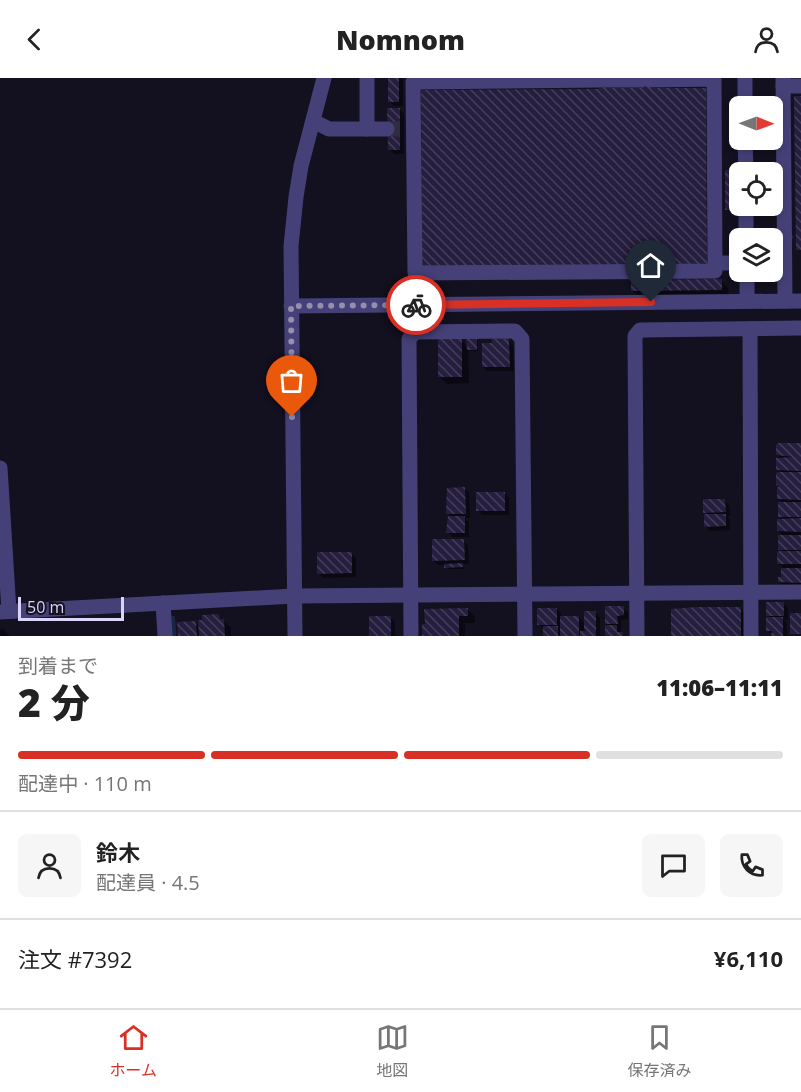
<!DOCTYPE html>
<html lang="ja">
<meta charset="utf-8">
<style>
:root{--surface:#fff;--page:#f6f6f6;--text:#222;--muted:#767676;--line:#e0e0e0;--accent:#d93025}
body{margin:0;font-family:"Open Sans","Noto Sans JP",sans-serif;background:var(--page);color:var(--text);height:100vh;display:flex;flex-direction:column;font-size:22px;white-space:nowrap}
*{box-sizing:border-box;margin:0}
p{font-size:20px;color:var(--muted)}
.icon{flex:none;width:33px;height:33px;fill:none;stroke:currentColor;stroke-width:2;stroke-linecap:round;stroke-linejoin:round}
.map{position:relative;height:558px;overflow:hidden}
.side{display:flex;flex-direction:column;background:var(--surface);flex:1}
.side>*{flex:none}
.needle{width:39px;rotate:91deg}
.buttons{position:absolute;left:729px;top:18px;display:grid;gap:12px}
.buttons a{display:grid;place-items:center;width:54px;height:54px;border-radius:9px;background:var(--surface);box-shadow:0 3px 9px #0003;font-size:30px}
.scale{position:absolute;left:18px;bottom:15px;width:106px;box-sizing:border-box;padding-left:6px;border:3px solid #dad4f9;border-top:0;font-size:16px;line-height:21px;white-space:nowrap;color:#dad4f9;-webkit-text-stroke:4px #13101f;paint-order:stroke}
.pin{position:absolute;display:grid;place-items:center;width:51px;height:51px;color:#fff;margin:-62px -26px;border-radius:50% 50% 50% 0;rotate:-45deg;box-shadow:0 0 6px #0007}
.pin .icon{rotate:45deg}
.courier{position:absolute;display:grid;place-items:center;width:60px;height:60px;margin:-30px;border:4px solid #d93025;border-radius:50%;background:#fff;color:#222;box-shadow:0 2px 8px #0007}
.headline em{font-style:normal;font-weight:800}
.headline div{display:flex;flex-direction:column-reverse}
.headline{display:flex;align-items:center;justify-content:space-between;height:102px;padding:0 18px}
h1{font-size:39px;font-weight:800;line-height:45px}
.bar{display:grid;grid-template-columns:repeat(4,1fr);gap:9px 6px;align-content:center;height:72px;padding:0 18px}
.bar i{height:8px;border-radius:4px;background:var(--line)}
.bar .on{background:var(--accent)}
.bar p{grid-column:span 4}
.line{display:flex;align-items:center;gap:15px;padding:0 18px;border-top:2px solid var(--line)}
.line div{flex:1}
.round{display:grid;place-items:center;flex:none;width:63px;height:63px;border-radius:9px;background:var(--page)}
header{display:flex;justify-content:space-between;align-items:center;height:78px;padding:0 18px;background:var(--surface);font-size:27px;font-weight:800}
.tab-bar{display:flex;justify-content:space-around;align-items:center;height:84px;border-top:2px solid var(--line);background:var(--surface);font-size:16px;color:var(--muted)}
.tab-bar a{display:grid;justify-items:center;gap:3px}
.tab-bar .on{color:var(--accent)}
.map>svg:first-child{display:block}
.shadow{fill:#0007}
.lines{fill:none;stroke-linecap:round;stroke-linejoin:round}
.stream{stroke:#162643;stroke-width:4.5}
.building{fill:url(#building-back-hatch)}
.minor-tunnel{stroke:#312d40;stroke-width:15;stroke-dasharray:15 8;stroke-linecap:butt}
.minor{stroke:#454178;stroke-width:15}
.done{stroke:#948fad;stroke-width:6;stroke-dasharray:0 10.8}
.route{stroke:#d93025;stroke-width:8}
</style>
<header><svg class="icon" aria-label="back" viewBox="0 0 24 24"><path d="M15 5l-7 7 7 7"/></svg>Nomnom<svg class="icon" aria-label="person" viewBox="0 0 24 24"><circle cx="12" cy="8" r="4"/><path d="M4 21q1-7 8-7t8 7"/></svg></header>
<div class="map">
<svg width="801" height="558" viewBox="0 0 801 558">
<defs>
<pattern id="building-back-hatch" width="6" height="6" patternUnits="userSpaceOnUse" patternTransform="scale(1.5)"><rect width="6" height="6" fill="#261e3e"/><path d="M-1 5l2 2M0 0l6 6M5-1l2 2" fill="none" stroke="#453e5b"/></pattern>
</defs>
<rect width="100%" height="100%" fill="#13101f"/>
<g class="shadow">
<polygon points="389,0 403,0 403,28 394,28 389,23"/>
<polygon points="608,0 609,12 643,12 657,0 657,12 705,11 712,18 714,195 431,197 603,12"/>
<polygon points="399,31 404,36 404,76 394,76 389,71"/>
<polygon points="735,94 740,98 740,136 731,136 727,131"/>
<polygon points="721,203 728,210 729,219 639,219 632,212"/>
<polygon points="461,262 468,269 477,262 478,263 478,273 468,273 469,305 447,306 439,298"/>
<polygon points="509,262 513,267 514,293 488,293 483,289 494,266"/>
<polygon points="801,367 801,509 784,508 780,504 785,492 778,485 784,476 780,471 784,459 778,452 783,442 779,438 784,426 778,421 780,409 777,406 783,396 778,391 779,378 778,377"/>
<polygon points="465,411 469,415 470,440 465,440 469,444 469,459 453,459 448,454 452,439 448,435"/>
<polygon points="504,415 509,420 509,437 482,437 478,433"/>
<polygon points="725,423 729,427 730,438 727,438 730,442 730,452 710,453 705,448 708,437 705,434"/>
<polygon points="464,463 468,467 469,486 462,486 464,491 448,491 446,487 438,487 433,482"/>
<polygon points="351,475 356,480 356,499 323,500 319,495"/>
<polygon points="783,526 788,530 788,542 784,542 787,545 787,558 774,558 767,552 771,541 768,537"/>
<polygon points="606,530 623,530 628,534 628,541 621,542 621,556 625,558 606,558"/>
<polygon points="557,531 561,536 561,539 579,539 585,546 595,534 600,539 600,558 545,558 545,551 538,546"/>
<polygon points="740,531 747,538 748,558 673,558"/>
<polygon points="468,532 475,539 475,545 465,545 465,558 423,558"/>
<polygon points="219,538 231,550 231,558 180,558 195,544 200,549"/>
<polygon points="390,540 395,544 395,558 370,558"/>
<polygon points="0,551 3,551 10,558 0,558"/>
</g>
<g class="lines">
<polyline class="stream" points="173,540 174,558"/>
</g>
<g class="building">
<rect x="388" y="0" width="11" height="24"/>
<polygon points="599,0 607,0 607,10 641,10 641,0 650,0 650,10 706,10 707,188 651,189 651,185 629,185 629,189 422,191 421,12 599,11"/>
<polygon points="794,18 801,18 801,172 796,172"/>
<polygon points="387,30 400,30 400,72 388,72"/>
<rect x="725" y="92" width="11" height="40"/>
<polygon points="722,201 722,212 631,213 631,202"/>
<polygon points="462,260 462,299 438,299 438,261"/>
<polygon points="466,260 477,260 477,272 467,272"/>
<polygon points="492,261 509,261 510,289 482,289 482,265 492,265"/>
<polygon points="778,365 801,365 801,393 776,392 776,380 793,379 776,377 776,367"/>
<polygon points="778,394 801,394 801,422 777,421 777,410 779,408 776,407 776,395"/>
<polygon points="465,409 466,436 446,436 447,410"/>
<rect x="476" y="414" width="29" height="19"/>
<polygon points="703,421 725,421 726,434 703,435"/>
<rect x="778" y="424" width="23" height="15"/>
<polygon points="704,436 726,436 726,448 704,449"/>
<polygon points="448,438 465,438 465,455 446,455"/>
<polygon points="801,440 801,454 777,453 777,441"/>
<rect x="778" y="457" width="23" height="15"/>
<polygon points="432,461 464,461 465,482 432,483"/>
<polygon points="780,473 801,473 801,486 777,486 777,474"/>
<polygon points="317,474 352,474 352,495 317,496"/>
<polygon points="463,485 463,489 444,490 444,486"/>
<polygon points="781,490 801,490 801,505 778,504 778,499 781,499"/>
<rect x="766" y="524" width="18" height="14"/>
<polygon points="605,528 624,528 624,537 617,538 618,546 605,546"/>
<polygon points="697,529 741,529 741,558 671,558 671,531"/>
<polygon points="468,530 468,538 459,538 459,558 422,558 422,546 425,546 424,531"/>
<rect x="537" y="530" width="20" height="17"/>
<polygon points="584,533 596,533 596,558 580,558 580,553 586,553 584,551"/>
<rect x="790" y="535" width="11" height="21"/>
<polygon points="219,536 220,541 224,541 225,558 199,558 198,542 202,542 202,537"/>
<rect x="369" y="538" width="22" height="20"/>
<rect x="560" y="538" width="19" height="20"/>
<polygon points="766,539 783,539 783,558 771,558 772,553 766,553"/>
<polygon points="196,543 197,558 178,558 177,544"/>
<polygon points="605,547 617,547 617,554 623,554 623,558 605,558"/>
<rect x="543" y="548" width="15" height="10"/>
</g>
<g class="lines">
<polyline class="minor-tunnel" points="387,51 400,51"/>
<g class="minor">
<polyline points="367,0 367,51"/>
<polyline points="745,0 745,28"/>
<polyline points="783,0 785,223"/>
<polyline points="599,2 413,4 415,195 715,193 714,1 650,2"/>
<polyline points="607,2 641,2"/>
<polyline points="783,8 801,8"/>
<polyline points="313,43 329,51 387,51"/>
<polyline points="745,62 746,94"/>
<polyline points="746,128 746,160"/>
<polyline points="746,159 785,159"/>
<polyline points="715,185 740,185"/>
<polyline points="747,194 747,223"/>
<polyline points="291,228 801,223"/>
<polyline points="750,251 751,558"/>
<polyline points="0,390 9,533"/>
<polyline points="163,525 165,558"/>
<polyline points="0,534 294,518 801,514"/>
<polyline points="295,558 291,168 296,119 301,88 324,0"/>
<polyline points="411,558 409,261 415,254 515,253 522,261 525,558"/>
<polyline points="637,558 635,258 640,252 801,250"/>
</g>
</g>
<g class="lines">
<polyline class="done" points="292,339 291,228 416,227"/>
<polyline class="route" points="416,227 651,224"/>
</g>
</svg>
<div class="buttons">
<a><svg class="needle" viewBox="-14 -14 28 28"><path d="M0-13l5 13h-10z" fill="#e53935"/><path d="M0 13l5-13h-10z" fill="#767676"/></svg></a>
<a><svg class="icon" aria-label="locate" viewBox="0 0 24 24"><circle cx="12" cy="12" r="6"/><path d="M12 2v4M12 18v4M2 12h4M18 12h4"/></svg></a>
<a><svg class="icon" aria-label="layers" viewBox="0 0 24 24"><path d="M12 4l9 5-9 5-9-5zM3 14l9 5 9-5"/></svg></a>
</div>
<div class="scale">50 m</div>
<div class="pin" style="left:292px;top:339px;background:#ea580c"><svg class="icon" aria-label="bag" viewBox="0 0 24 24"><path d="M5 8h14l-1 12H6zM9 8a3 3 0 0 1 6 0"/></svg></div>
<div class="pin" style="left:651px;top:224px;background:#1f2937"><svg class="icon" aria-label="home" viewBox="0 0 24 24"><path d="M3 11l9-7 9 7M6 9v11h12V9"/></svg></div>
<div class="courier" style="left:416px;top:227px"><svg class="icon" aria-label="bike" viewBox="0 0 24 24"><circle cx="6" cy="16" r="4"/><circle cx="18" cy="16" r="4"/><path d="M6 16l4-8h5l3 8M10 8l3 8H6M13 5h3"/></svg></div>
</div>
<section class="side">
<div class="headline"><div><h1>2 分</h1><p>到着まで</p></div><em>11:06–11:11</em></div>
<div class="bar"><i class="on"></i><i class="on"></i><i class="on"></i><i></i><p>配達中 · 110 m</p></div>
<div class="line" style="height:108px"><a class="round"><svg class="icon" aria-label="person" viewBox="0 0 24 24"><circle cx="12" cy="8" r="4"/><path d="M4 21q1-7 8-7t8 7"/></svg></a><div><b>鈴木</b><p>配達員 · 4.5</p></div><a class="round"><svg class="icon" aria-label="chat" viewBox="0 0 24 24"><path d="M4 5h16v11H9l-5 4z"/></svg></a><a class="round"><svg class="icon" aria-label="phone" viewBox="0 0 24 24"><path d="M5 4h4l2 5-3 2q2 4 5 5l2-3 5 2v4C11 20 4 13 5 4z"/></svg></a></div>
<div class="line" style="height:78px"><div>注文 #7392</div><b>¥6,110</b></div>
</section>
<nav class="tab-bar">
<a class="on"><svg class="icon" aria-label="home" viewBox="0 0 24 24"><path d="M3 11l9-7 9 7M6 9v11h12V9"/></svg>ホーム</a>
<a><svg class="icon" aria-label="map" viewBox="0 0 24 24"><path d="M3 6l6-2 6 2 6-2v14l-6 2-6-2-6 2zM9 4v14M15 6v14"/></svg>地図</a>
<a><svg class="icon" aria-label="saved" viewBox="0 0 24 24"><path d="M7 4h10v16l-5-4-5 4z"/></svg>保存済み</a>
</nav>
